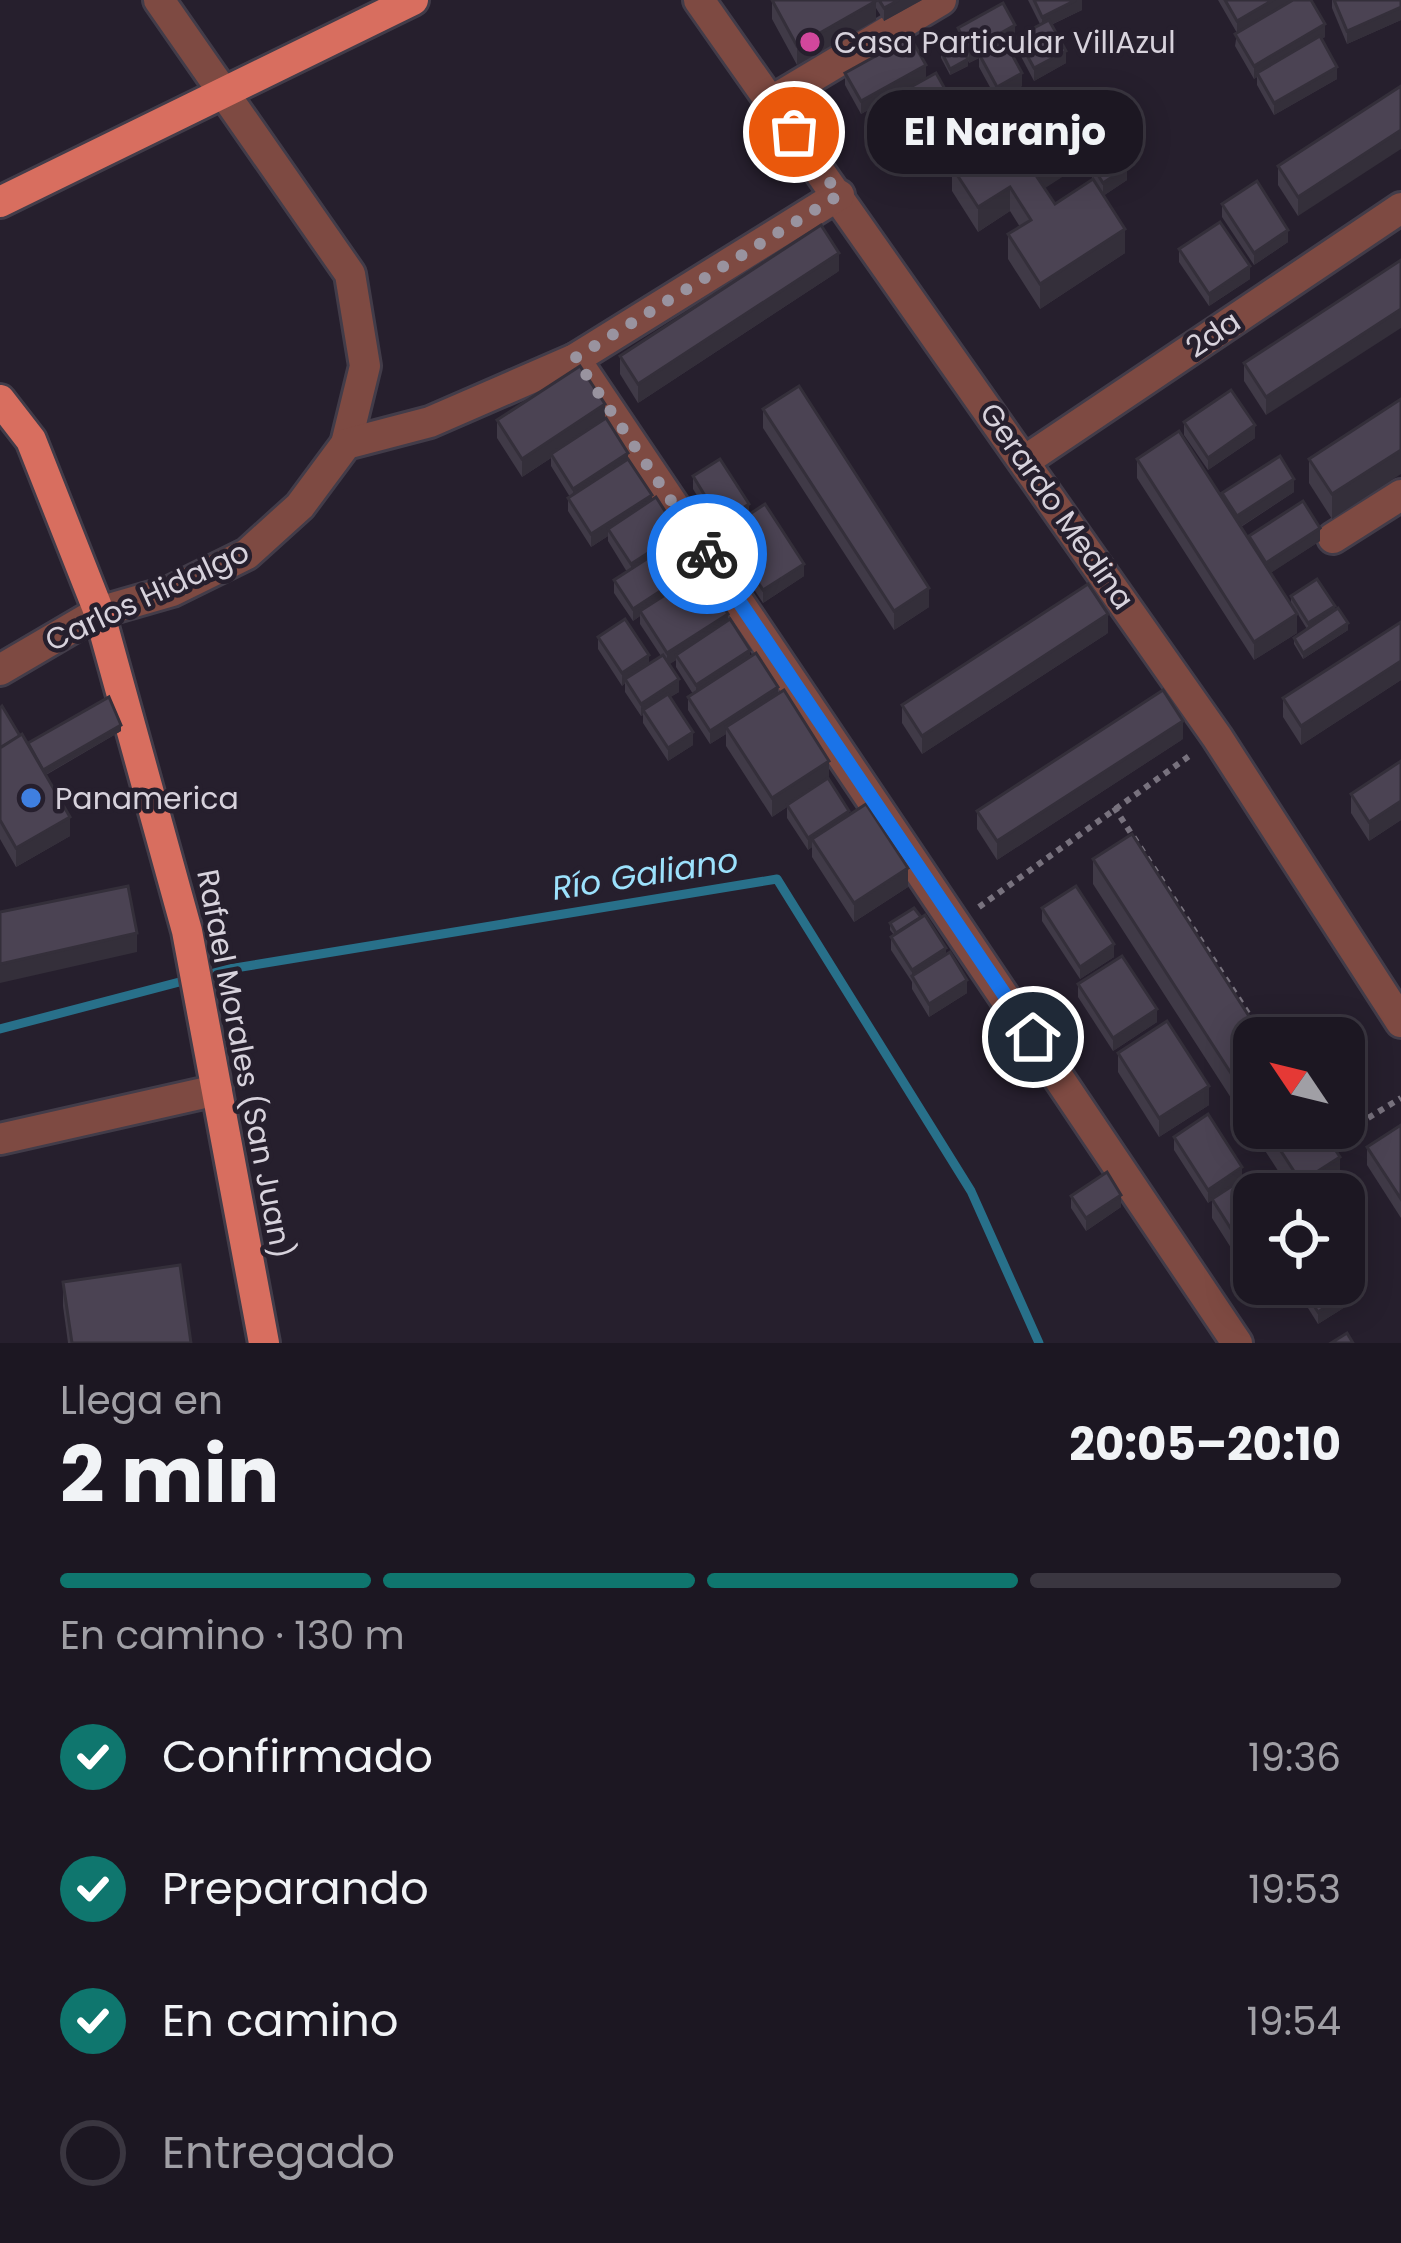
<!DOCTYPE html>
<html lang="es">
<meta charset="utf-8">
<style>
:root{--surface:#1c1722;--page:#29242f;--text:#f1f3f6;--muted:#a09fa5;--line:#3a3640;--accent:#0f766e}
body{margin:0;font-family:Poppins,sans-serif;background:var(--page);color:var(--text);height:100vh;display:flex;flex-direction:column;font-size:45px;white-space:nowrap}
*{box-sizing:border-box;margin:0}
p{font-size:39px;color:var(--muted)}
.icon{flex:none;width:66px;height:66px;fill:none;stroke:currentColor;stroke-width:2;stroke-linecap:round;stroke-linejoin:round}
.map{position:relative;height:1343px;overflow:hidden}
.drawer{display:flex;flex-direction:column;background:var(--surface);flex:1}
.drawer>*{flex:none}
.needle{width:78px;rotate:305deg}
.tools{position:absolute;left:1233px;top:1017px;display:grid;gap:24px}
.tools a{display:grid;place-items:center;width:132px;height:132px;border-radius:24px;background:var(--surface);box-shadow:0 6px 30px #0003,0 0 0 3px var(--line);font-size:60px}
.pin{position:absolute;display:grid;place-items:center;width:102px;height:102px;color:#fff;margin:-51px;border:6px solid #fff;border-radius:50%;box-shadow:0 3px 12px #0007}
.courier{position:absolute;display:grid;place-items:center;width:120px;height:120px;margin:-60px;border:9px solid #1a73e8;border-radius:50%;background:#fff;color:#222;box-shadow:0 3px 15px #0007}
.bubble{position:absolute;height:84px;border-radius:36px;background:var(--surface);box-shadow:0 6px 30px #0003,0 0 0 3px var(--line);font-size:39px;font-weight:700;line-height:84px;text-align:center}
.head em{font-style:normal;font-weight:700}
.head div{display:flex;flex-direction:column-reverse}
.head{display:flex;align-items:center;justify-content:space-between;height:204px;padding:0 60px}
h1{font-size:78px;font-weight:700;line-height:90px}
.bar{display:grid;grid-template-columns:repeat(4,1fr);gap:18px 12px;align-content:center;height:144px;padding:0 60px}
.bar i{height:15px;border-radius:9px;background:var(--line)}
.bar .selected{background:var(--accent)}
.bar p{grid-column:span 4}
ol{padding:0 60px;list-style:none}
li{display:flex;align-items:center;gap:36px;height:132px}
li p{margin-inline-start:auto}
li .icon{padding:12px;border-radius:50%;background:var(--accent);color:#fff;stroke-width:4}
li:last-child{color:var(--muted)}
li i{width:66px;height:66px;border:6px solid var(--line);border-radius:50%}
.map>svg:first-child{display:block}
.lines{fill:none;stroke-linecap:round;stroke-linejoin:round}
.stream{stroke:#28708a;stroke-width:9}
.minor-casing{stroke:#423c49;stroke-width:36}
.major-casing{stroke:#423c49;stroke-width:36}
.path{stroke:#78727e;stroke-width:6;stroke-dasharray:6 6;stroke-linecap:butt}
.minor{stroke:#7e4a42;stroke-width:30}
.major{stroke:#d86e5f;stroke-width:30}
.wall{fill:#403a47;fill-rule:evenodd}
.shaded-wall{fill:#342f3a}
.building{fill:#4b4353;stroke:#342f3a;stroke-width:3}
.done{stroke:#99939f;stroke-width:12;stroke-dasharray:0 21.6}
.route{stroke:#1a73e8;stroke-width:15}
.hotel-dot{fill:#d1479c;stroke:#261f2d;stroke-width:4.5}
.shop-dot{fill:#3f7fe0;stroke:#261f2d;stroke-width:4.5}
.labels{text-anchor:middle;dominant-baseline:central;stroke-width:9;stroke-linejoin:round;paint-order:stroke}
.poi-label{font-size:30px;fill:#d7d2dc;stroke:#261f2d;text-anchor:start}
.street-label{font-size:30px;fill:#d7d2dc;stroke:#261f2d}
.water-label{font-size:33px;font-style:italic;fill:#9ce1fc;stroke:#261f2d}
</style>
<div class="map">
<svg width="1401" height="1343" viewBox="0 0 1401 1343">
<rect width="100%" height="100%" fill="#261f2d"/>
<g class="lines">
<polyline class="stream" points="0,1029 229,969 777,879 971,1191 1039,1343"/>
<g class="minor-casing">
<g id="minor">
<polyline points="159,0 350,274 365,366 346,444"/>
<polyline points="699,0 1217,737 1401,1022"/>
<polyline points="772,101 941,0"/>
<polyline points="575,359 1237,1343"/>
<polyline points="1026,460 1401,208"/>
<polyline points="1333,538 1401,495"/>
<polyline points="0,670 99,612 172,591 247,554 300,506 346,444 430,422 575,359 839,195"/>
<polyline points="0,1139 217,1090"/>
</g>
</g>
<g class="major-casing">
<g id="major">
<polyline points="0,202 413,0"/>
<polyline points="0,400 31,440 99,612 187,931 264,1343"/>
</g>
</g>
<g class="path">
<polyline points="1114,807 1264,1038"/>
<polyline points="979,907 1192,754"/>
<polyline points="1322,1128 1330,1141 1401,1098"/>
</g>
<use href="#minor" class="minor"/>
<use href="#major" class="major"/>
</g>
<g class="wall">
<polygon points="772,0 922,0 884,21 876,8 876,20 797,65 772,19"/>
<polygon points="1028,0 1082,0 1082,10 1051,25 1066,63 1034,81 1017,49 1017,37 1040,24"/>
<polygon points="1218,0 1311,0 1325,37 1321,39 1337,79 1274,115 1257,85 1257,77 1254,79 1235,46 1237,33"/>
<polygon points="1332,0 1401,0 1401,20 1347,44 1332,8"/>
<polygon points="958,28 1015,38 1006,43 1022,86 997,100 979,67 979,58 969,63 968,60 968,66 950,75 941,58 941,51 958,42"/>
<polygon points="845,73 926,78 861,114 845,85"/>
<polygon points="1401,86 1298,216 1278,185 1278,166"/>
<polygon points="873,108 964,136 901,171 873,121"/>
<path d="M1079,143l48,37 -24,16 22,57 -85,56 -32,-50v-25l12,-7 -10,-16 -32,21 -26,-41v-24zM1079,158l14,21 -38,25 -11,-16 35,-22z"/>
<polygon points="1222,204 1288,242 1254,265 1222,217"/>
<polygon points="1179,249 1250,279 1209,306 1179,262"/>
<polygon points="1401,260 1266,415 1244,381 1244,363"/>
<polygon points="839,271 638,403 620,374 620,356"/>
<polygon points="1401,399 1332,519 1309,483 1309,459"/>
<polygon points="763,409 929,607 894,630 763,428"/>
<polygon points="605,418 679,546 676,548 691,578 728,620 750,657 778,693 849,815 908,887 854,922 812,857 812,847 808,850 787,818 787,807 772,817 726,746 726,734 710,744 688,710 688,697 693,694 676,667 676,660 669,664 679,692 670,697 693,745 668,761 643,723 643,715 641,716 625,692 625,683 622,686 598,649 598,637 649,664 661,656 640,624 640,616 633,621 614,593 614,580 627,572 608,541 608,536 591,547 568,511 568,498 570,497 551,466 551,458 522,477 497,438 497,420"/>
<polygon points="1184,422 1255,438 1208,470 1184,435"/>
<polygon points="1137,459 1222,498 1222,493 1294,492 1241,527 1249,539 1320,541 1270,573 1297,633 1254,660 1137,478"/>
<polygon points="693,476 749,515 804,576 763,603 724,544 724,533 721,534 693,489"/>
<polygon points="1291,596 1335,611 1348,630 1303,659 1294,644 1294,638 1307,629 1291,603"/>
<polygon points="1401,622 1401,680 1301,745 1283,717 1283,698"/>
<polygon points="1108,633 922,754 902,723 902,705"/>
<polygon points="0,708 20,736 28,743 121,731 46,775 70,836 16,867 0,839"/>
<polygon points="1183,739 997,860 977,829 977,811"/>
<polygon points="1401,761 1401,820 1369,841 1351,813 1351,794"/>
<polygon points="1093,859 1254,1038 1254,1128 1321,1128 1340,1181 1319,1194 1293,1194 1093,884"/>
<polygon points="1042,908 1114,957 1080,979 1042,921"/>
<polygon points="890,923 946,954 967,993 929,1017 912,989 912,982 891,950 891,937 894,935 890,930"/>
<polygon points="1078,984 1157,1022 1113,1051 1078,997"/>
<polygon points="1118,1053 1209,1105 1159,1137 1118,1072"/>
<polygon points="1401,1125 1401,1218 1367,1165 1367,1147"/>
<polygon points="1174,1137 1242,1179 1254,1194 1254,1284 1212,1218 1212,1200 1208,1203 1174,1150"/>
<polygon points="1071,1196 1121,1207 1086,1231 1071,1208"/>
<polygon points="63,1282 191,1343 68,1343 63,1306"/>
<polygon points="1293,1284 1338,1284 1345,1307 1318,1324"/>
</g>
<g class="shaded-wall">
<polygon points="899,0 922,0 884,21 884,8"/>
<polygon points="1076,0 1082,0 1082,10 1042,29 1042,17"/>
<polygon points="1273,0 1295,0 1237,34 1237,21"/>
<polygon points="876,1 876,20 797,65 797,46"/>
<polygon points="1401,7 1401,20 1347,44 1347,31"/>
<polygon points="1325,24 1325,37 1259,76 1257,73 1257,77 1254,79 1254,66"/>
<polygon points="1015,25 1015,38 980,57 979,54 979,58 969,63 969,51"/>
<polygon points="1066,51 1066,63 1034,81 1034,68"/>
<polygon points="968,59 968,66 950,75 950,69"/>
<polygon points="926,65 926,78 861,114 861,101"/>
<polygon points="1337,67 1337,79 1274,115 1274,103"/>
<polygon points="1022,73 1022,86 997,100 997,87"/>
<polygon points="964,123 964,136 901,171 901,158"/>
<polygon points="1401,130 1401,149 1298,216 1298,197"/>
<polygon points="1079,142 1079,166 1033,196 1033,171"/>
<polygon points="1127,167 1127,180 1103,196 1103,183"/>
<polygon points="1010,187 1010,211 978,232 978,207"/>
<polygon points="1125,229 1125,253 1040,309 1040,284"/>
<polygon points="1288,230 1288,242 1254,265 1254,253"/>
<polygon points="839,253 839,271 638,403 638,384"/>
<polygon points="1250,266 1250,279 1209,306 1209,294"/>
<polygon points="1401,309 1401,328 1266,415 1266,397"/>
<polygon points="605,404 605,423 551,454 551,458 522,477 522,459"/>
<polygon points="1255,425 1255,438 1208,470 1208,458"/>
<polygon points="1401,450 1401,474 1332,519 1332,494"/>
<polygon points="628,453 628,465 573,501 573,489"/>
<polygon points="1294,479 1294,492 1237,529 1237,516"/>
<polygon points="652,495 652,508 608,529 608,536 591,547 591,534"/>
<polygon points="749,504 749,517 721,534 721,522"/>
<polygon points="1320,528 1320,541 1266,576 1266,563"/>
<polygon points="679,533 679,546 631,577 631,564"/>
<polygon points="804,564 804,576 763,603 763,590"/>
<polygon points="691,571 691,583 640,611 640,616 633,621 633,609"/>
<polygon points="929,588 929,607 894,630 894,611"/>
<polygon points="1335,606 1335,613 1308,630 1308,623"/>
<polygon points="728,614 728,627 676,655 676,660 667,666 667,653"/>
<polygon points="1108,614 1108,633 922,754 922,736"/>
<polygon points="1297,614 1297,633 1254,660 1254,642"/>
<polygon points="1348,623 1348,630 1303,659 1303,653"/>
<polygon points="750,650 750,662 696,698 696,685"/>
<polygon points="649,655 649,668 625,679 625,683 622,686 622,673"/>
<polygon points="1401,661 1401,680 1301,745 1301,726"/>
<polygon points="679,679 679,692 645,713 643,710 643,715 641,716 641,704"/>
<polygon points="778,687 778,700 726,727 726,734 710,744 710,731"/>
<polygon points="1183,721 1183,739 997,860 997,841"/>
<polygon points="121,725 121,731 38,779 38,773"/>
<polygon points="693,732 693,745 668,761 668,748"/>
<polygon points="829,761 829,779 772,817 772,798"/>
<polygon points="1401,801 1401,820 1369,841 1369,822"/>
<polygon points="849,811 849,823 812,839 812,847 808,850 808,838"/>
<polygon points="70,817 70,836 16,867 16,848"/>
<polygon points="908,868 908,887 854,922 854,903"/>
<polygon points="137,933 137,952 0,983 0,964"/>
<polygon points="1114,944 1114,957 1080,979 1080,967"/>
<polygon points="946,948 946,960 912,977 912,970"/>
<polygon points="967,980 967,993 929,1017 929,1004"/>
<polygon points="1157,1009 1157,1022 1113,1051 1113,1038"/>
<polygon points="1209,1086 1209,1105 1159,1137 1159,1118"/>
<polygon points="1340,1157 1340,1181 1319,1194 1301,1194 1301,1182"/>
<polygon points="1242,1167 1242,1180 1208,1203 1208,1190"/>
<polygon points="1121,1195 1121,1207 1086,1231 1086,1218"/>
<polygon points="1261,1284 1276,1284 1261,1294"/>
<polygon points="1345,1294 1345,1307 1318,1324 1318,1312"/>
</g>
<g class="building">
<polygon points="772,0 875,0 876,1 797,46"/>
<polygon points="879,0 899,0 884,8"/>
<polygon points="1034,0 1076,0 1042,17"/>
<polygon points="1225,0 1273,0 1237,21"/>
<polygon points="1293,0 1311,0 1325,24 1254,66 1235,34"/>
<polygon points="1334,0 1401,0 1401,7 1347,31"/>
<polygon points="1003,3 1015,25 969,51 958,28"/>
<polygon points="1049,20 1066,51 1034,68 1017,37"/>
<polygon points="1320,36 1337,67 1274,103 1257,73"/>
<polygon points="910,37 926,65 861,101 845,73"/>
<polygon points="1004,40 1022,73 997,87 979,54"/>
<polygon points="958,42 968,59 950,69 941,51"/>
<polygon points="936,73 964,123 901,158 873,108"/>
<polygon points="1401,86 1401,130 1298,197 1278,166"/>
<polygon points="1054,101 1079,142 1033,171 1055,204 1093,179 1125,229 1040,284 1008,234 1031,220 1010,187 978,207 952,167"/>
<polygon points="1102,128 1127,167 1103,183 1078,143"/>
<polygon points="1257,181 1288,230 1254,253 1222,204"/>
<polygon points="1220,222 1250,266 1209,294 1179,249"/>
<polygon points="821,225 839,253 638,384 620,356"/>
<polygon points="1401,260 1401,309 1266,397 1244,363"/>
<polygon points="580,366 605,404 522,459 497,420"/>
<polygon points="799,386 929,588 894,611 763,409"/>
<polygon points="1231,390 1255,425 1208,458 1184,422"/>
<polygon points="1401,399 1401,450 1332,494 1309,459"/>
<polygon points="606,418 628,453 573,489 551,454"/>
<polygon points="1179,431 1297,614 1254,642 1137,459"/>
<polygon points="1280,456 1294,479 1237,516 1222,493"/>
<polygon points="628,459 652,495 591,534 568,498"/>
<polygon points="720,459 749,504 721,522 693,476"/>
<polygon points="656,497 679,533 631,564 608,529"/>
<polygon points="1303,501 1320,528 1266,563 1249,536"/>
<polygon points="765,504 804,564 763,590 724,531"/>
<polygon points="673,542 691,571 633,609 614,580"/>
<polygon points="701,572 728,614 667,653 640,611"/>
<polygon points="1317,579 1335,606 1308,623 1291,596"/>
<polygon points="1088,584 1108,614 922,736 902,705"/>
<polygon points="1338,608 1348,623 1303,653 1294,638"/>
<polygon points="625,619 649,655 622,673 598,637"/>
<polygon points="730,619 750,650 696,685 676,655"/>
<polygon points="1401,622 1401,661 1301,726 1283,698"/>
<polygon points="756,653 778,687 710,731 688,697"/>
<polygon points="663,655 679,679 641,704 625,679"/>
<polygon points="784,690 829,761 772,798 726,727"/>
<polygon points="1163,690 1183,721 997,841 977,811"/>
<polygon points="668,694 693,732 668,748 643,710"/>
<polygon points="109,697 121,725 43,770 28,743"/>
<polygon points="2,706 20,736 0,748 0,708"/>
<polygon points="22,734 70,817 16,848 0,820 0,748"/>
<polygon points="1401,761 1401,801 1369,822 1351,794"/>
<polygon points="828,778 849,811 808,838 787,805"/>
<polygon points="866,804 908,868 854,903 812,839"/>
<polygon points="1132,834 1263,1038 1254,1038 1254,1109 1093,859"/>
<polygon points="128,886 137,933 0,964 0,912"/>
<polygon points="1076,886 1114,944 1080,967 1042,908"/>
<polygon points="914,908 921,917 896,933 890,923"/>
<polygon points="925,915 946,948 912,970 891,937"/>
<polygon points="950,952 967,980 929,1004 912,976"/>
<polygon points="1122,956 1157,1009 1113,1038 1078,984"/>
<polygon points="1167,1021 1209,1086 1159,1118 1118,1053"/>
<polygon points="1208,1114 1242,1167 1208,1190 1174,1137"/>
<polygon points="1401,1125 1401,1199 1367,1147"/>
<polygon points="1266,1128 1321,1128 1340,1157 1301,1182"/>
<polygon points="1107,1172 1121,1195 1086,1218 1071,1196"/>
<polygon points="1252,1173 1266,1194 1254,1194 1254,1265 1212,1199"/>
<polygon points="180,1265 191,1343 72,1343 63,1282"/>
<polygon points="1300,1284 1338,1284 1345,1294 1318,1312"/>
<polygon points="1347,1333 1353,1343 1331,1343"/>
</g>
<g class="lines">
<polyline class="done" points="707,554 575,358 839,195 794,132"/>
<polyline class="route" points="707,554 1033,1037"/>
</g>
<circle class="hotel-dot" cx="810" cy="42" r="12"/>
<circle class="shop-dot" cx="31" cy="798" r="12"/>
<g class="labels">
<g class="poi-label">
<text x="834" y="42">Casa Particular VillAzul</text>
<text x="55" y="798">Panamerica</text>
</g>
<g class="street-label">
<text transform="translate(1213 334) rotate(-34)">2da</text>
<text transform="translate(1057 506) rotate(55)">Gerardo Medina</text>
<text transform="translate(147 596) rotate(-25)">Carlos Hidalgo</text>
<text transform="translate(245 1064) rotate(79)">Rafael Morales (San Juan)</text>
</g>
<g class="water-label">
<text transform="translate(645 874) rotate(-9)">Río Galiano</text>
</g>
</g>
</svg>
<div class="tools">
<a><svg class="needle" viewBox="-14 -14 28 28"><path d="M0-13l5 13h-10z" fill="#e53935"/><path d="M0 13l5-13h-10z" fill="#a09fa5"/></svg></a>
<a><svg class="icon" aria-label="locate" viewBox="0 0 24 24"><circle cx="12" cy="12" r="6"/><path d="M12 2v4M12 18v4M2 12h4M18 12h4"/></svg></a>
</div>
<div class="pin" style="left:794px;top:132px;background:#ea580c"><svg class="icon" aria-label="bag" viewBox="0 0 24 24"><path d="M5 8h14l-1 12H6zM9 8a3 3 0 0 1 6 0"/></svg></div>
<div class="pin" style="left:1033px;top:1037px;background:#1f2937"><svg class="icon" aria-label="home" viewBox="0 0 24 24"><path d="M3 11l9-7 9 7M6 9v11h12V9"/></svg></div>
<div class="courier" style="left:707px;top:554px"><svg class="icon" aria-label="bike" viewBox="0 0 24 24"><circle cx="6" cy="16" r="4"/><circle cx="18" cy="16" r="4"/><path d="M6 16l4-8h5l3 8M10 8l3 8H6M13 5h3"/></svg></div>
<div class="bubble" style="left:867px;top:90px;width:276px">El Naranjo</div>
</div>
<section class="drawer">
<div class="head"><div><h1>2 min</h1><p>Llega en</p></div><em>20:05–20:10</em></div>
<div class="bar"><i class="selected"></i><i class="selected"></i><i class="selected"></i><i></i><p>En camino · 130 m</p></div>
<ol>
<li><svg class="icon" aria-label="check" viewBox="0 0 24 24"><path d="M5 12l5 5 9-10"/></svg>Confirmado<p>19:36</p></li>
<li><svg class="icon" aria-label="check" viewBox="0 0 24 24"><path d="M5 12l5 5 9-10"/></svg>Preparando<p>19:53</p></li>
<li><svg class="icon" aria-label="check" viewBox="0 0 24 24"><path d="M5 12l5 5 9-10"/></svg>En camino<p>19:54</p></li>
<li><i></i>Entregado</li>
</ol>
</section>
